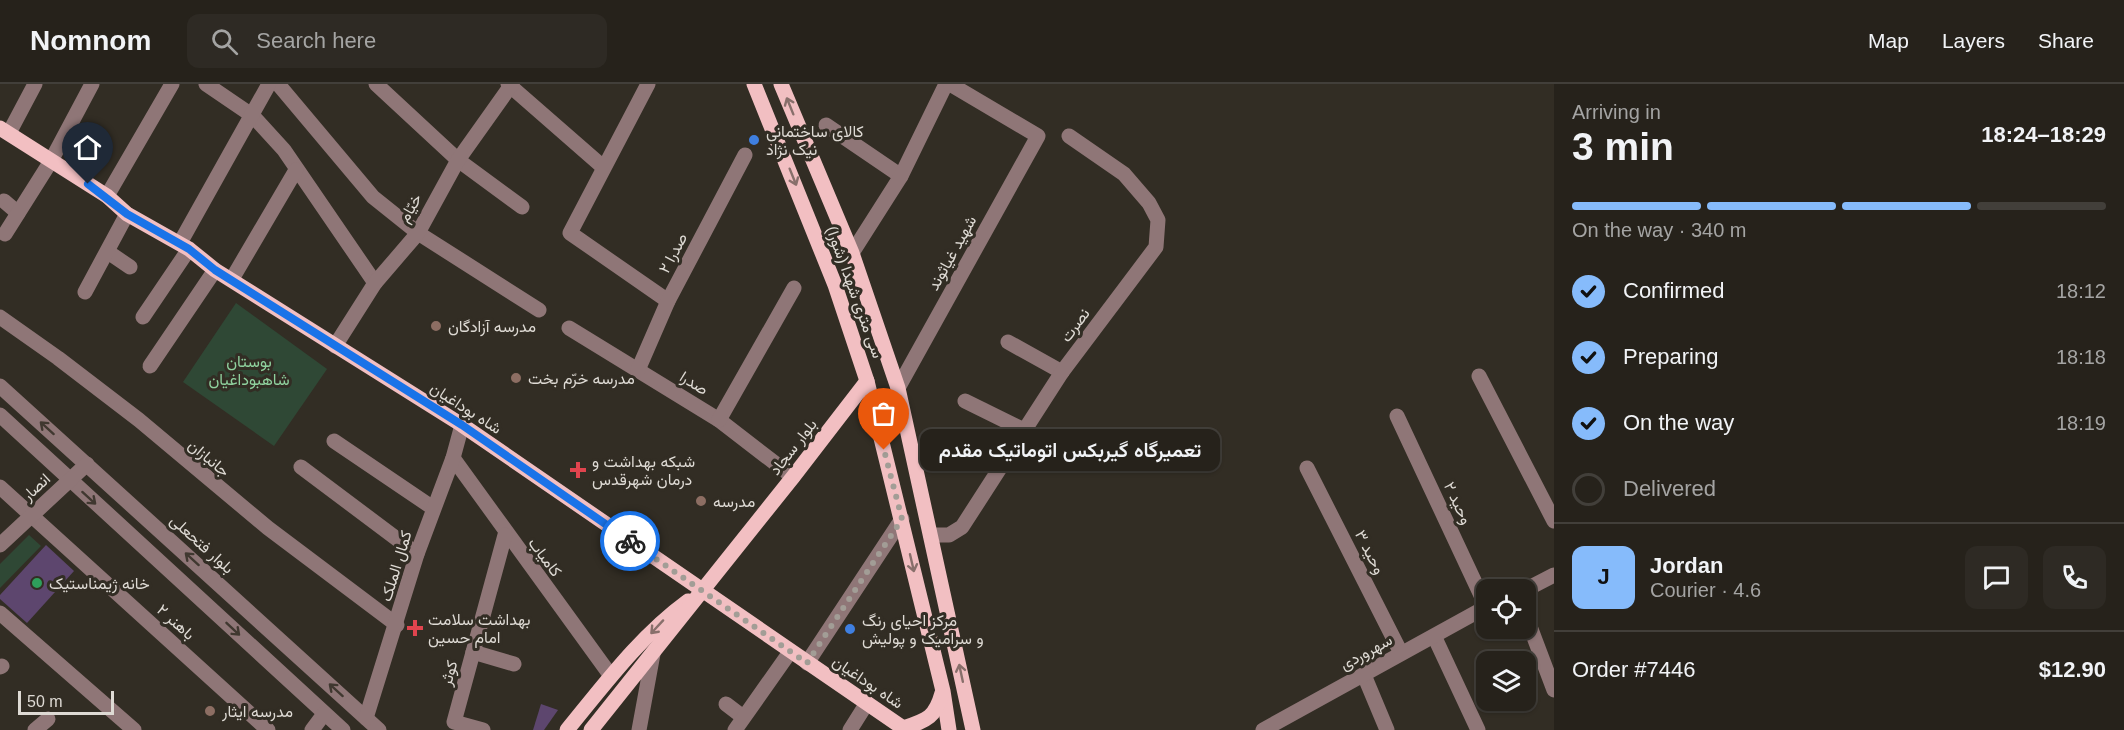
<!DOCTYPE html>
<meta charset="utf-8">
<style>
:root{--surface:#26221b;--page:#2e2a24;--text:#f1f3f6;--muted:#a4a4a3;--line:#423f3a;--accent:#86bbfb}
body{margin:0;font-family:Helvetica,Vazirmatn,sans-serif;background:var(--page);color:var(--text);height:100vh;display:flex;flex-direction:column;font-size:22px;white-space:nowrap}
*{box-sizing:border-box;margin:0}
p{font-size:20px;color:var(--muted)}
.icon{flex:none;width:33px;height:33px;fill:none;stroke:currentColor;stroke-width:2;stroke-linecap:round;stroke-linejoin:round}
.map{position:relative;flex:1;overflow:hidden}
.drawer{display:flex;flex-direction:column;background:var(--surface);width:570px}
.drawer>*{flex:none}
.buttons{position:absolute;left:1476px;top:495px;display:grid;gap:12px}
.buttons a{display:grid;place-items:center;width:60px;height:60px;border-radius:12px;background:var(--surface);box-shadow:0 2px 4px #0004,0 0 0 2px var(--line);font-size:30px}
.scale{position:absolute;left:18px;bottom:15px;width:96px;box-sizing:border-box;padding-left:6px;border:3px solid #dedad4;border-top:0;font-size:16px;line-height:21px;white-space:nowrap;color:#dedad4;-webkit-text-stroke:4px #322d24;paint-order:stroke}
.pin{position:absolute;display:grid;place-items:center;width:51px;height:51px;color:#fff;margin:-62px -26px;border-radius:50% 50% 50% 0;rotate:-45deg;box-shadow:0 0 6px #0007}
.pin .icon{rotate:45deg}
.courier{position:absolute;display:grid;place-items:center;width:60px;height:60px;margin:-30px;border:4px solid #1a73e8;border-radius:50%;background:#fff;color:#222;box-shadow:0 2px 8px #0007}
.bubble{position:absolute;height:42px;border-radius:12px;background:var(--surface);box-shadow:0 2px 4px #0004,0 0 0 2px var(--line);font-size:20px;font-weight:600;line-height:42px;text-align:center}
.summary em{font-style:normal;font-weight:600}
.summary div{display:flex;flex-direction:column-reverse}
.summary{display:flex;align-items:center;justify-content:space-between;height:102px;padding:0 18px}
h1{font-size:39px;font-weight:600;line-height:45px}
.bar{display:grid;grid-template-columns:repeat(4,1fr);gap:9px 6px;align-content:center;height:72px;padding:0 18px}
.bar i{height:8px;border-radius:4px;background:var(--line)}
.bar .active{background:var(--accent)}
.bar p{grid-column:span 4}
.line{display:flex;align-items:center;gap:15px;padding:0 18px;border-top:2px solid var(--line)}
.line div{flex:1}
.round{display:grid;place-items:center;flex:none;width:63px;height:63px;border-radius:12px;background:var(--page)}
ol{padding:0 18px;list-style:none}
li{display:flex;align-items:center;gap:18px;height:66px}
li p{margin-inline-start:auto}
li .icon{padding:6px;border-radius:50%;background:var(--accent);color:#111;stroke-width:4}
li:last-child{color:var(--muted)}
li i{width:33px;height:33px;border:3px solid var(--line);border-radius:50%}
header{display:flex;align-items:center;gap:36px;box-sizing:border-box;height:84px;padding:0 30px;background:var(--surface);border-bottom:2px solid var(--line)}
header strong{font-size:28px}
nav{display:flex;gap:33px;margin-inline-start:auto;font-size:21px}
.search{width:420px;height:54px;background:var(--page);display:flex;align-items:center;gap:15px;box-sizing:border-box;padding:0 21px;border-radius:12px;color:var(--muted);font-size:22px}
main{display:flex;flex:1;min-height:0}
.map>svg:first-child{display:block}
.green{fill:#2f4835}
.building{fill:#5d466e}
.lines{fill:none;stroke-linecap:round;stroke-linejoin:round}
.minor{stroke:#8f7677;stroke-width:15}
.major{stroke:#f2bfc2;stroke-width:15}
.oneway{stroke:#886f6b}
.oneway2{stroke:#403830}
.done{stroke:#a29d96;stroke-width:6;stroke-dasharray:0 10.8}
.route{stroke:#1a73e8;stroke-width:8}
.shop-dot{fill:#3f7fe0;stroke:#322d24;stroke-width:2}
.education-dot{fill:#8d6e63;stroke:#322d24;stroke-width:2}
.health-dot{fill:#e0444e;stroke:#322d24;stroke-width:2}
.leisure-dot{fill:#2e9e5b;stroke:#322d24;stroke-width:2}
.labels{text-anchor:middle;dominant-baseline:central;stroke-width:6;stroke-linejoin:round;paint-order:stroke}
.poi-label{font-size:16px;fill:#dedad4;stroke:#322d24;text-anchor:start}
.street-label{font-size:16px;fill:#dedad4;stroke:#322d24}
.park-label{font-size:16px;fill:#8fd19e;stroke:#322d24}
</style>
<header>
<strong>Nomnom</strong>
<div class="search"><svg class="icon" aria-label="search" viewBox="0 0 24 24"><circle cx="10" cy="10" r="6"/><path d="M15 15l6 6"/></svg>Search here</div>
<nav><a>Map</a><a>Layers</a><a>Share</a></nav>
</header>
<main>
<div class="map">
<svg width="1554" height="646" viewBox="0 0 1554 646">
<rect width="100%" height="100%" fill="#322d24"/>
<g class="green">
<polygon points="236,219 327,285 274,362 183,298"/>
<polygon points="29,451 41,462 0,504 0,480"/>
</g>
<g class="building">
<polygon points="46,461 74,487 27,539 0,515 0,511"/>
<polygon points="541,620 558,626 544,646 533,646"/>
</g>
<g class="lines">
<g class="minor">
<polyline points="206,0 253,32 284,66 375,199"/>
<polyline points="278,0 373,113 418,149 539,226"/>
<polyline points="376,0 458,76 522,123"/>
<polyline points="508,0 603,83"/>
<polyline points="648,0 570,149 668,217"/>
<polyline points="826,41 901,92"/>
<polyline points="9,49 35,0"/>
<polyline points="107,112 172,0"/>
<polyline points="4,117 18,129"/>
<polyline points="5,150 51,77 92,0"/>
<polyline points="180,159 269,0"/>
<polyline points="108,168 130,183"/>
<polyline points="852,169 901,92 946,0"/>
<polyline points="232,195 296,86"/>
<polyline points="85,208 127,130"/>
<polyline points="0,233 58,274 139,336 268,444 397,541"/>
<polyline points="143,233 189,165"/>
<polyline points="569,244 719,336 793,393"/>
<polyline points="1008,258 1062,288"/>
<polyline points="335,262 375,199 418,149 458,76 512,0"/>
<polyline points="150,282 215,186"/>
<polyline points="638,286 668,217 745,71"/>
<polyline points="1479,292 1554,437"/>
<polyline points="0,302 379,646"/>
<polyline points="898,304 1038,52 950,0"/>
<polyline points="965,317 1024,346"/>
<polyline points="0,331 343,646"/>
<polyline points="1397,332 1486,522"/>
<polyline points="719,336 794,204"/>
<polyline points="334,357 433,424"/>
<polyline points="453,374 611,592"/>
<polyline points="301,383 417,470"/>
<polyline points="1307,384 1401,569"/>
<polyline points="0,403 268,646"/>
<polyline points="931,451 949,451 962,443 1062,288 1156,163 1158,136 1149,119 1124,90 1069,52"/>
<polyline points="0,461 87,380"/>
<polyline points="1525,506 1554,491"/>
<polyline points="0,529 134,646"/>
<polyline points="1526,532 1554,606"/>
<polyline points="1435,554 1478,646"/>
<polyline points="473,568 514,580"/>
<polyline points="807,579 902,435"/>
<polyline points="0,583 2,582"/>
<polyline points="1364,591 1387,646"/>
<polyline points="726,620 743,633"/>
<polyline points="366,634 417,470 453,374 462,341"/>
<polyline points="35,646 48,635"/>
<polyline points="312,646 324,630"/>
<polyline points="483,646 454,638 505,451"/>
<polyline points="639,646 653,570"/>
<polyline points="735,646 790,568"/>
<polyline points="850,646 867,619"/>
<polyline points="1263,646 1486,523"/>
</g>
<g class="major">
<polyline points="754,0 835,201 867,297 943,607 949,646"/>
<polyline points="781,0 852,169 898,304 973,646"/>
<polyline points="0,44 107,112 127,130 189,165 215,186 462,341 906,646"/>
<path d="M903,644c24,-8 32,-10 39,-35"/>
<path d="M567,646c37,-45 73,-94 121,-129"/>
<polyline points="591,646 793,393 867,297"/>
</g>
</g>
<defs><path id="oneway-shaft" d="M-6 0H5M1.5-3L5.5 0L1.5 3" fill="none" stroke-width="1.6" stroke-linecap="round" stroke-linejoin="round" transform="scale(1.5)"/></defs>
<g class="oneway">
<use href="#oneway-shaft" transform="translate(790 22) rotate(-112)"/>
<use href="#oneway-shaft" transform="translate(793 93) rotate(68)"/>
<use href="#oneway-shaft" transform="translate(912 479) rotate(77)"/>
<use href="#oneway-shaft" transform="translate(657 543) rotate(133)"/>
<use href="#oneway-shaft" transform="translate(961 589) rotate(-102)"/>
</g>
<g class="oneway2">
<use href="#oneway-shaft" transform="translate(47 344) rotate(-138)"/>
<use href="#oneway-shaft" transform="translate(89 414) rotate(42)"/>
<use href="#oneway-shaft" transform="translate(192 475) rotate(-138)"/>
<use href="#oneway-shaft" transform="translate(233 545) rotate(43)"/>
<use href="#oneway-shaft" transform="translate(336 606) rotate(-138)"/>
</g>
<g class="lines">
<polyline class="done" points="630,457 807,579 902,435 884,366"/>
<polyline class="route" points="88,100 127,130 189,165 215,186 462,341 630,457"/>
</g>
<g class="shop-dot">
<circle cx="754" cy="56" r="6"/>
<circle cx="850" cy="545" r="6"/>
</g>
<g class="education-dot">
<circle cx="436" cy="242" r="6"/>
<circle cx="516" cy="294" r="6"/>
<circle cx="701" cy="417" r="6"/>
<circle cx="210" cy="627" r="6"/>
</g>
<g class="health-dot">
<path d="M575 377h6v6h6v6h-6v6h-6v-6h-6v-6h6z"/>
<path d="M412 535h6v6h6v6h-6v6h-6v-6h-6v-6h6z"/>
</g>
<circle class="leisure-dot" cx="37" cy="499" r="6"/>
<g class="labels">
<g class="poi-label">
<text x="766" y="47">کالای ساختمانی<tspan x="766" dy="18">نیک نژاد</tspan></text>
<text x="448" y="242">مدرسه آزادگان</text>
<text x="528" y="294">مدرسه خرّم بخت</text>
<text x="592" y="377">شبکه بهداشت و<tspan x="592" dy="18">درمان شهرقدس</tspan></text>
<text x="713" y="417">مدرسه</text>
<text x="49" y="499">خانه ژیمناستیک</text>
<text x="428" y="535">بهداشت سلامت<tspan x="428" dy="18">امام حسین</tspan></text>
<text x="862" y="536">مرکز احیای رنگ<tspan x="862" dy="18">و سرامیک و پولیش</tspan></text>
<text x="222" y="627">مدرسه ایثار</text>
</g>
<g class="street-label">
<text transform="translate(410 124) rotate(-60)">خیّام</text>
<text transform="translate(673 169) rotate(-62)">صدرا ۲</text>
<text transform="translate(952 169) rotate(-61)">شهید غیاثوند</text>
<text transform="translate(855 208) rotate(70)">سی متری شهدا (شورا)</text>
<text transform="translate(1075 241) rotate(-53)">نصرت</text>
<text transform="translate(694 299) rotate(32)">صدرا</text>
<text transform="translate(466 324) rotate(33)">شاه بوداغیان</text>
<text transform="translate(793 363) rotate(-52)">بلوار سجاد</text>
<text transform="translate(209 374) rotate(40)">جانبازان</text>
<text transform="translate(36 403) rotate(-43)">انصار</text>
<text transform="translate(1458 419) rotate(65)">وحید ۲</text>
<text transform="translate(202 460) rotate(42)">بلوار فتحعلی</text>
<text transform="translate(1370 468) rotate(63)">وحید ۳</text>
<text transform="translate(545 473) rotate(53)">کامیاب</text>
<text transform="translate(396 482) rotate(-73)">کمال الملک</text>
<text transform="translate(176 538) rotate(42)">باهنر ۲</text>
<text transform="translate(1366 568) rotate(-29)">سهروردی</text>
<text transform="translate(449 589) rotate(-74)">کوثر</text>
<text transform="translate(868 598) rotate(34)">شاه بوداغیان</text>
</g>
<g class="park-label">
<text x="249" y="277">بوستان<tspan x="249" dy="18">شاهبوداغیان</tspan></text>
</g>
</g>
</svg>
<div class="buttons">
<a><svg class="icon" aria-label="locate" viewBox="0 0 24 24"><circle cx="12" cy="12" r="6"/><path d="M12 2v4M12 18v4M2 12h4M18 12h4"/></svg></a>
<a><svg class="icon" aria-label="layers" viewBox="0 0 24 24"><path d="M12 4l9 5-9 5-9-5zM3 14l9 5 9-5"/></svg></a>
</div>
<div class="scale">50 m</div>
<div class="pin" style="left:884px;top:366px;background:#ea580c"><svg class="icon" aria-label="bag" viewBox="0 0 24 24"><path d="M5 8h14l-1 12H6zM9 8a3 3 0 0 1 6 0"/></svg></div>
<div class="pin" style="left:88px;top:100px;background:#1f2937"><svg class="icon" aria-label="home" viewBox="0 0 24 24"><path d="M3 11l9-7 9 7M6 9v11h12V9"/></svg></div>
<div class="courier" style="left:630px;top:457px"><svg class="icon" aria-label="bike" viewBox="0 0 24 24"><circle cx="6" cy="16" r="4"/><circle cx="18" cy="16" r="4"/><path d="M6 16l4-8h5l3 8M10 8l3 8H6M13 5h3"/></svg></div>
<div class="bubble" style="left:920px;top:345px;width:300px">تعمیرگاه گیربکس اتوماتیک مقدم</div>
</div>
<section class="drawer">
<div class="summary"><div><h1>3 min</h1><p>Arriving in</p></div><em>18:24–18:29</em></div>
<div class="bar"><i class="active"></i><i class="active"></i><i class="active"></i><i></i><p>On the way · 340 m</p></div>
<ol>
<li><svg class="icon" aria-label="check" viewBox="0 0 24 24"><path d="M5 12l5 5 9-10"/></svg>Confirmed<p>18:12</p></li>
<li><svg class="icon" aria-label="check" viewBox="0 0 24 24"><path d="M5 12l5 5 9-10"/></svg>Preparing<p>18:18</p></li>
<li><svg class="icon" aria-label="check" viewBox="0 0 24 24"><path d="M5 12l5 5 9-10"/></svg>On the way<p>18:19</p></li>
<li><i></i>Delivered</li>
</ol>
<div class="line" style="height:108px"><b class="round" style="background:var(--accent);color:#111">J</b><div><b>Jordan</b><p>Courier · 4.6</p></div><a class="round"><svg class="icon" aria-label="chat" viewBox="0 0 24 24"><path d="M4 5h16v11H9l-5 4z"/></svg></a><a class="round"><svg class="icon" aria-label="phone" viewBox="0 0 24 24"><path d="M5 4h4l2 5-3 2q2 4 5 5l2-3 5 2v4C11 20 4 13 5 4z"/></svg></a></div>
<div class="line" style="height:78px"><div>Order #7446</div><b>$12.90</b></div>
</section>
</main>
